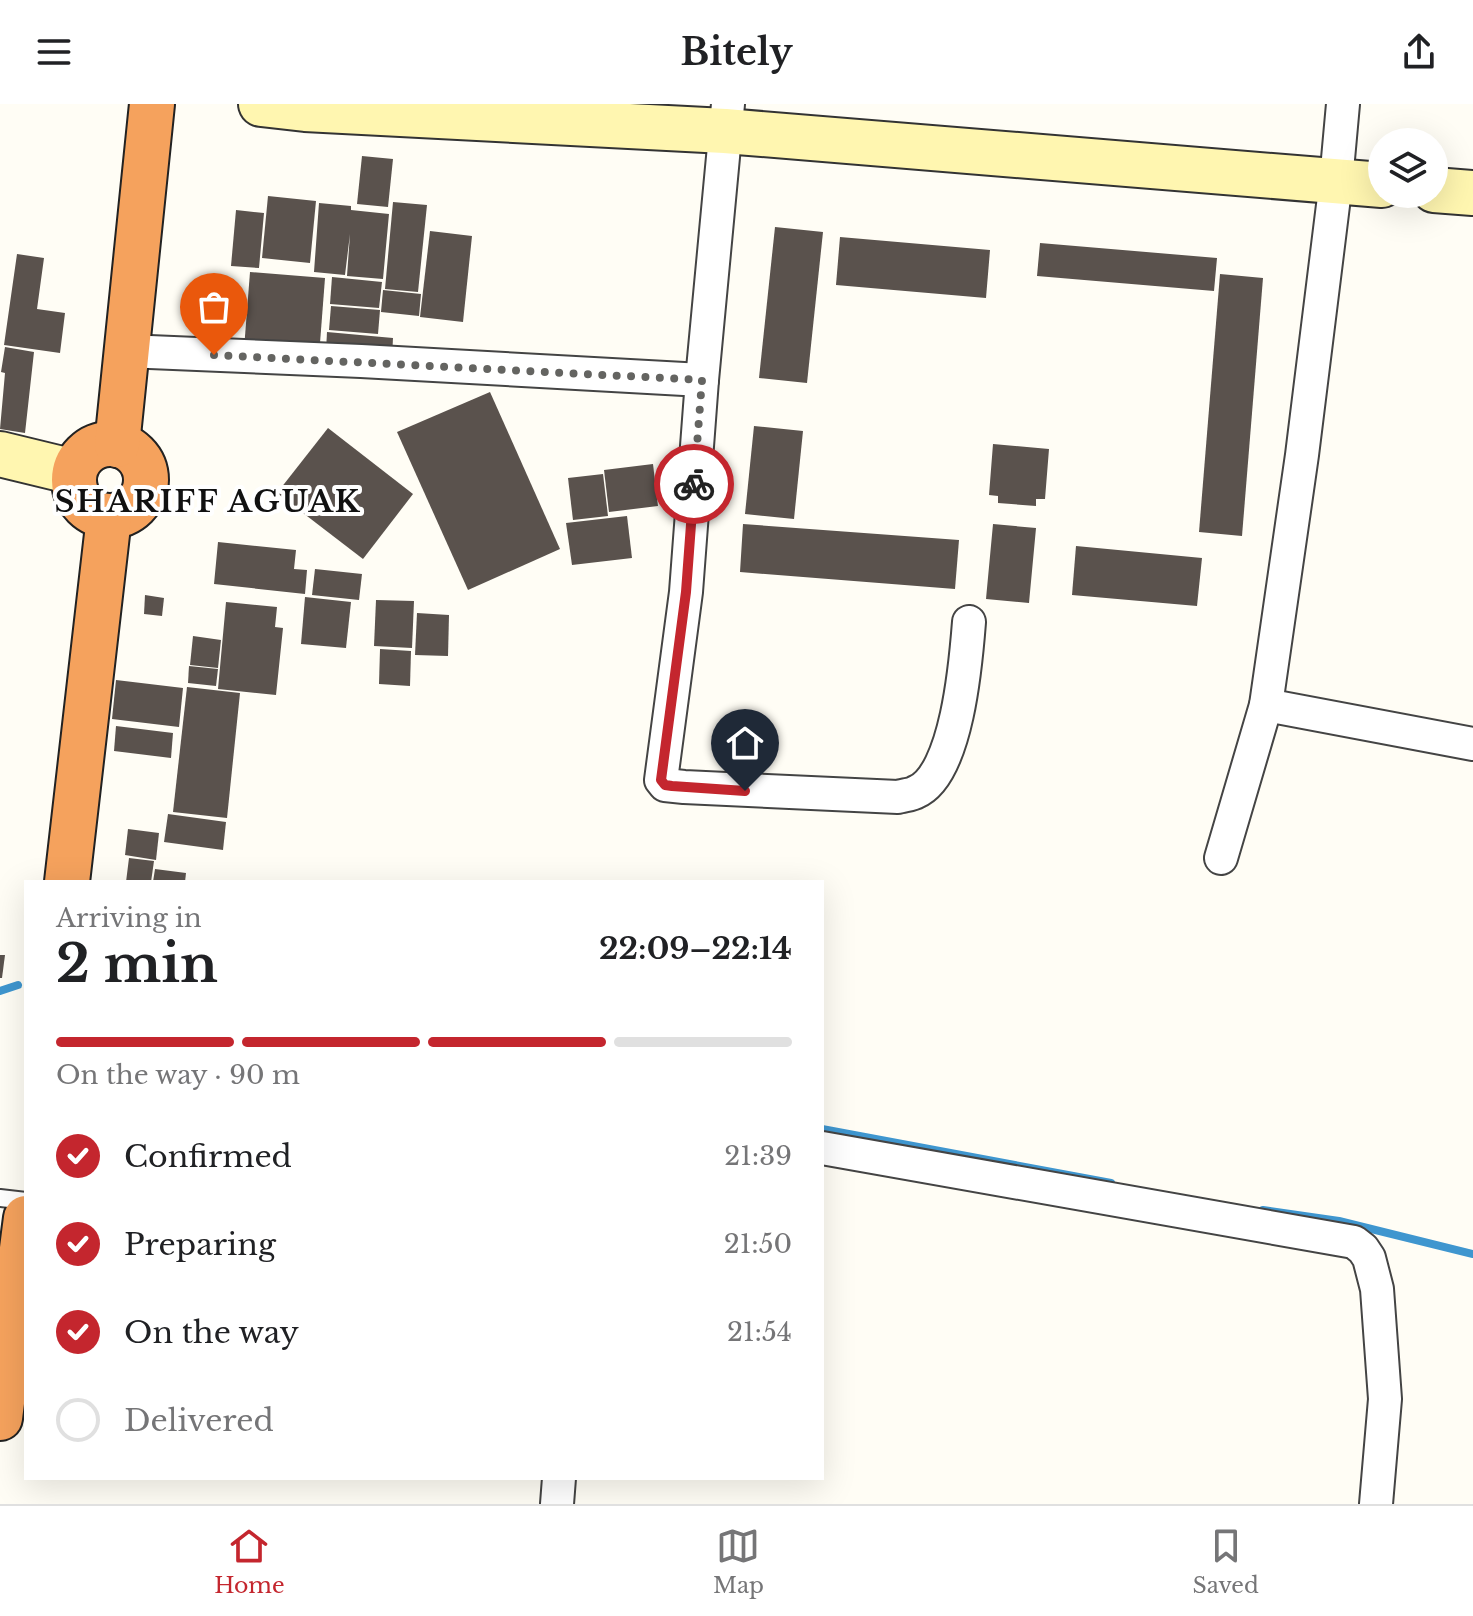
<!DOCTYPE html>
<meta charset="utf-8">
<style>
:root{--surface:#fff;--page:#f6f6f6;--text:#202124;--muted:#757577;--line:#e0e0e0;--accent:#c4262e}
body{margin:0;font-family:"Libre Baskerville",serif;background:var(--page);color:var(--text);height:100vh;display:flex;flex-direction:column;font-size:30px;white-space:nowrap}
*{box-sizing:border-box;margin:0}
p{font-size:26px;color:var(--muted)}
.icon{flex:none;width:44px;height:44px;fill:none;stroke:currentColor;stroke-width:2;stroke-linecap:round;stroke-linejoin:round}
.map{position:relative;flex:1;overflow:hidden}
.details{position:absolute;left:24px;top:776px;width:800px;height:600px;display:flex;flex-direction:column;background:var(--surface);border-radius:0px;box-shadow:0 8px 32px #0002}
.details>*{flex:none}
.fabs{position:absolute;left:1368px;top:24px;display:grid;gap:16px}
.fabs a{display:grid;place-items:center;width:80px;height:80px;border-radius:50%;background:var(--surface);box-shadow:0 8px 32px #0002;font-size:40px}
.pin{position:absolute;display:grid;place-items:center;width:68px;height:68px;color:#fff;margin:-82px -34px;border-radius:50% 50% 50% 0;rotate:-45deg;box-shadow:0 0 8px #0007}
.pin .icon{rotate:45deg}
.courier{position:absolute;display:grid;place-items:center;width:80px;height:80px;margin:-40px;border:6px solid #c4262e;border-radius:50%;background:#fff;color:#222;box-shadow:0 2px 10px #0007}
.head em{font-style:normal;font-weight:700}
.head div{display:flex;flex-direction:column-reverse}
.head{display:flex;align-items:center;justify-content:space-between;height:136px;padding:0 32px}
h1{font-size:52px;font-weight:700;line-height:60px}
.bar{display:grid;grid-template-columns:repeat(4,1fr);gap:12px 8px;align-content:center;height:96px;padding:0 32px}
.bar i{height:10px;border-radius:6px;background:var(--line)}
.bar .current{background:var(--accent)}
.bar p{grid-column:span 4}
ol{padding:0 32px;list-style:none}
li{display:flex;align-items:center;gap:24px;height:88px}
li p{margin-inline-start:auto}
li .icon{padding:8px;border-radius:50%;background:var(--accent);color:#fff;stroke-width:4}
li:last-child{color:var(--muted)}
li i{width:44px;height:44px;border:4px solid var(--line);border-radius:50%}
header{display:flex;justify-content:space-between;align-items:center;height:104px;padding:0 32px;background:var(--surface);font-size:36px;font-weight:700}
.menu{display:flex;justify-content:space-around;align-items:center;height:112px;border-top:2px solid var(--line);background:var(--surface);font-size:22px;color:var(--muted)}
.menu a{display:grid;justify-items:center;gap:4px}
.menu .current{color:var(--accent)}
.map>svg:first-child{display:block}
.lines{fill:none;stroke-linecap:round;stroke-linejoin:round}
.stream{stroke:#3f96cf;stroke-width:8}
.building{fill:#5a524d}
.lane-casing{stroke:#444;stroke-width:20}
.street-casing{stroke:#444;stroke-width:36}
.secondary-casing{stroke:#333;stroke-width:48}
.highway-casing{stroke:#222;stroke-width:48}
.lane{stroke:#fff;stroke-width:16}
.street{stroke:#fff;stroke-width:32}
.secondary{stroke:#fff6b0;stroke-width:44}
.highway{stroke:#f5a25d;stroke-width:44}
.done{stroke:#646461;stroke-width:8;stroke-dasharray:0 14.4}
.route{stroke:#c4262e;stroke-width:10}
.labels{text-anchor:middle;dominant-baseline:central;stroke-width:8;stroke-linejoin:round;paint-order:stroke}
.district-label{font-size:30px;font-weight:bold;letter-spacing:2px;fill:#111;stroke:#fff}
</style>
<header><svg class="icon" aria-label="menu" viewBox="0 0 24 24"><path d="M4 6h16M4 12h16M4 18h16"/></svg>Bitely<svg class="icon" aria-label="share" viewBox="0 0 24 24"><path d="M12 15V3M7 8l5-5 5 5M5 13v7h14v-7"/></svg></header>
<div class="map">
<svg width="1473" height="1400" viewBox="0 0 1473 1400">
<rect width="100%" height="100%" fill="#fffdf5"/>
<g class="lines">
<g class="stream">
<polyline points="0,887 18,881"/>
<polyline points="822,1025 1111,1079"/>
<polyline points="1263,1106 1339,1117 1473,1150"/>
</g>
</g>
<g class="building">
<polygon points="362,52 393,55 388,103 357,100"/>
<polygon points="268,92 316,97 310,159 262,154"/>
<polygon points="393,98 427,101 418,188 385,185"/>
<polygon points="319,99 351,102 351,106 389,110 383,175 347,172 350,130 345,171 314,168"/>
<polygon points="236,106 264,109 259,164 231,162"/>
<polygon points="775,123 823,128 807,279 759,274"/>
<polygon points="430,127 472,132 463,218 420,213"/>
<polygon points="840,133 990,146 986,194 836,181"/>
<polygon points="1040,139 1217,154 1214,187 1037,172"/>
<polygon points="17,150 44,154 37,205 65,209 60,249 4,241"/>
<polygon points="250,168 325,174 319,252 244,245"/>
<polygon points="1220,170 1263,174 1242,432 1199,428"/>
<polygon points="332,173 382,178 379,204 330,200"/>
<polygon points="206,180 225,181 224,198 204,196"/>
<polygon points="383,186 421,190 419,212 381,208"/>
<polygon points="203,200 228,202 226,233 201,230"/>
<polygon points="331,202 380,206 378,230 329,226"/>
<polygon points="327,228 393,234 392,253 326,247"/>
<polygon points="5,243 34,248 25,329 0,325 5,269 1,268"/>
<polygon points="490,288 560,445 468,486 397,328"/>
<polygon points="754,322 803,327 794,415 745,410"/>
<polygon points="328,324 413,390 363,455 277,389"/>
<polygon points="993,340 1049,345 1045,395 1036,395 1036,402 998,399 998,392 989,391"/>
<polygon points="653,360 658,402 609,408 604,366"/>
<polygon points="603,370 608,412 573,416 568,374"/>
<polygon points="627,412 632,454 572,461 566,419"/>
<polygon points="743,420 959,436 955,485 740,468"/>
<polygon points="993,420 1036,424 1029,499 986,495"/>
<polygon points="218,438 296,446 294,465 307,466 305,490 214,480"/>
<polygon points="1076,442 1202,454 1197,502 1072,491"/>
<polygon points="315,465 362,470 359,496 312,491"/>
<polygon points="145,491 164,494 162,512 144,510"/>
<polygon points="305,493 351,498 346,544 301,540"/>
<polygon points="376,496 414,497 412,544 374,542"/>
<polygon points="226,498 277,503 275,523 283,524 276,591 218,585"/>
<polygon points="417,509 449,511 448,552 415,551"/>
<polygon points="193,532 221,536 218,564 190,561"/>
<polygon points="380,545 411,547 410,582 379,580"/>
<polygon points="189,562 218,565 216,582 188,579"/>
<polygon points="116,576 183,584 179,623 112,615"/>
<polygon points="187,583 240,589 227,714 173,708"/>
<polygon points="116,622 173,629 171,654 114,647"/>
<polygon points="168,710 226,718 223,746 164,738"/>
<polygon points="128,725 159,729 156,756 125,751"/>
<polygon points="129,754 154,757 151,778 126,778"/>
<polygon points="155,765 186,769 185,778 153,778"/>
<polygon points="0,851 5,851 2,874 0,874"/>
</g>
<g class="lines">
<g class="lane-casing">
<polyline id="lane" points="0,1094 26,1097"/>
</g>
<g class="street-casing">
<g id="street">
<path d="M728,0l-26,276 -16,212 -25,188 4,5 19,2 214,10c6,-2 13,-2 18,-5 41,-17 50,-131 53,-170"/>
<polyline points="126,247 361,257 702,276"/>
<polyline points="1266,601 1473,640"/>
<polyline points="1221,754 1266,601 1302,351 1336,77 1343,0"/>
<polyline points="822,1044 1354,1138 1363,1145 1369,1154 1377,1185 1385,1295 1376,1400"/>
<polyline points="557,1400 559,1374"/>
</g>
</g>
<g class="secondary-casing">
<g id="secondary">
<polyline points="261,0 305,5 725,27 1382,81"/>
<polyline points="1434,86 1473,89"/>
<polyline points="0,350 74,368"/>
</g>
</g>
<g class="highway-casing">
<g id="highway">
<circle cx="110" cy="376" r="36"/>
<polyline points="117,341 152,0"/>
<polyline points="67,778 109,413"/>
<polyline points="0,1314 26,1114"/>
</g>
</g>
<use href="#lane" class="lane"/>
<use href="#street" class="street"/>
<use href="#secondary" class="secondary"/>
<use href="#highway" class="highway"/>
</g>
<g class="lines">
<polyline class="done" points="214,251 702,276 694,380"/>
<polyline class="route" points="694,380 686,488 661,676 665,681 672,682 745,687"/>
</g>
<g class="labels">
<g class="district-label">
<text x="208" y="397">SHARIFF AGUAK</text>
</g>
</g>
</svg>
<div class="fabs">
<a><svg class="icon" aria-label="layers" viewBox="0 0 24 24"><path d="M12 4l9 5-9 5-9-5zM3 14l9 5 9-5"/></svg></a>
</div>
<div class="pin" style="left:214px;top:251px;background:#ea580c"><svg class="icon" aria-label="bag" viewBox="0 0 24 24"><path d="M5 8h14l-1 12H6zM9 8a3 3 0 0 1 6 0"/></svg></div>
<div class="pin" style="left:745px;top:687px;background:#1f2937"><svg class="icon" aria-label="home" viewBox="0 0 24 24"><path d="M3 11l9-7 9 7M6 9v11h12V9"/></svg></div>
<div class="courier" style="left:694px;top:380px"><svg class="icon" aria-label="bike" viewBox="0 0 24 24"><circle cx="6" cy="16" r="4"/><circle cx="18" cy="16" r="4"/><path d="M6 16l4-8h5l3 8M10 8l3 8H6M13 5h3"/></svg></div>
<section class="details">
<div class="head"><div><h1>2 min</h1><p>Arriving in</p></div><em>22:09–22:14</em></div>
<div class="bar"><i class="current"></i><i class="current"></i><i class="current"></i><i></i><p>On the way · 90 m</p></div>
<ol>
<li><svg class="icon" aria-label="check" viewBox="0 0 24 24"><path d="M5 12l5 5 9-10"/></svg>Confirmed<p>21:39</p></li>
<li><svg class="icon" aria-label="check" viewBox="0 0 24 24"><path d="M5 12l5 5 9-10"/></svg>Preparing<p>21:50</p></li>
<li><svg class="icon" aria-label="check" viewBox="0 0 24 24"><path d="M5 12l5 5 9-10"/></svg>On the way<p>21:54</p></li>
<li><i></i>Delivered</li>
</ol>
</section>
</div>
<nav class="menu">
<a class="current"><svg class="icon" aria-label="home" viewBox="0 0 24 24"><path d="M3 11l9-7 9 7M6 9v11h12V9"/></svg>Home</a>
<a><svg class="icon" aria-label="map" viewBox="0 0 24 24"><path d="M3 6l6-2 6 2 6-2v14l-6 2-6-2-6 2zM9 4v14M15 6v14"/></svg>Map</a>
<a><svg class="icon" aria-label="saved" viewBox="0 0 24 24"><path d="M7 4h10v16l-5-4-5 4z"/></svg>Saved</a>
</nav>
